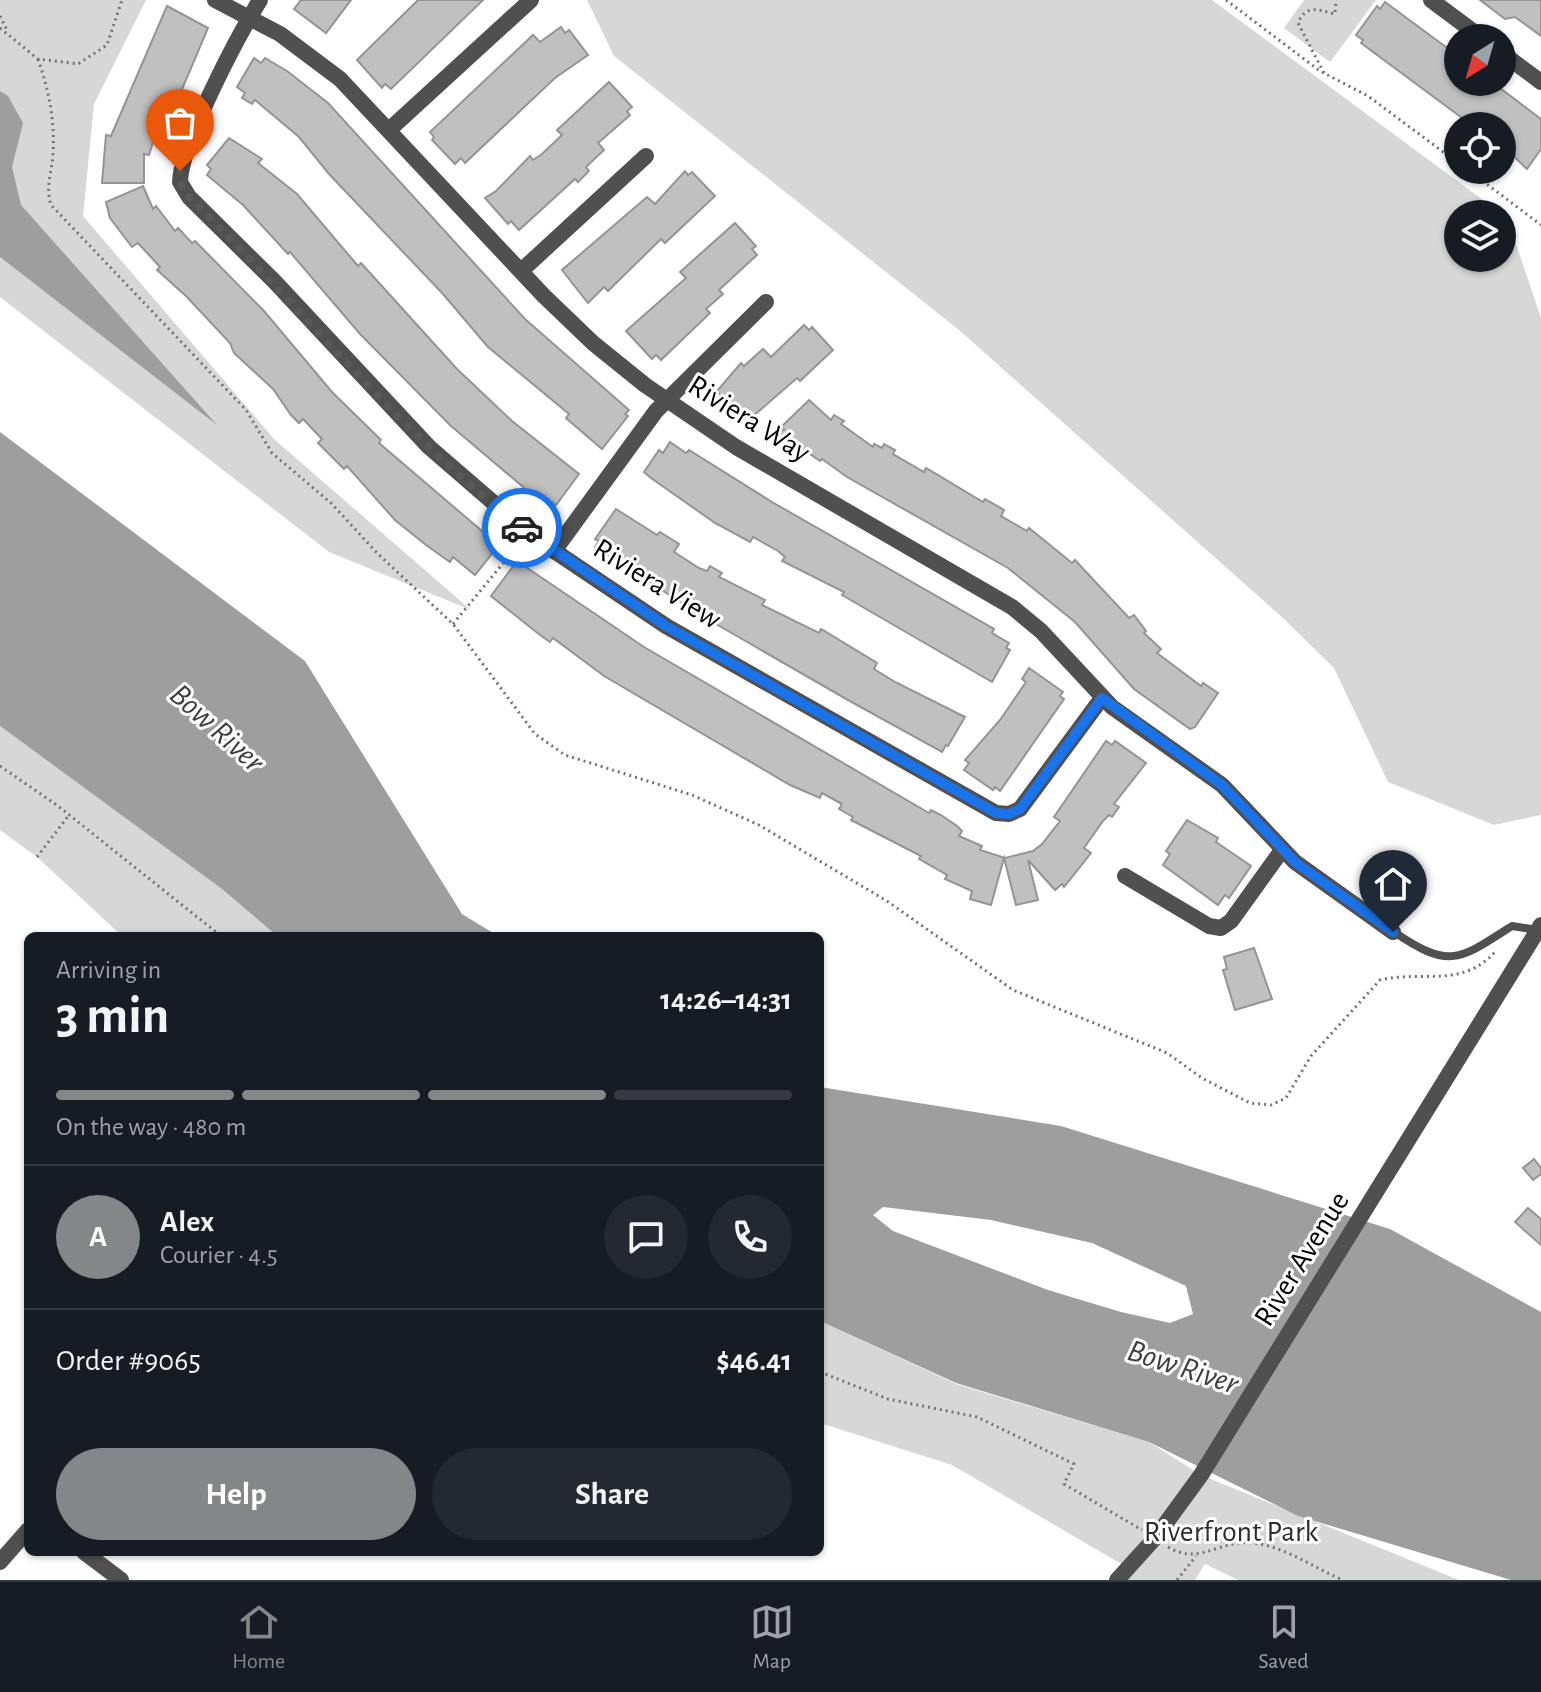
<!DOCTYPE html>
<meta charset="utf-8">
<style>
:root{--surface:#171b24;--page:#242831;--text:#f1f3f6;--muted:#9ea1a6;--line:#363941;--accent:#858687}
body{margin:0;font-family:"Alegreya Sans",sans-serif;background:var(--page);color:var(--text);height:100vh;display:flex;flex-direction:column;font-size:30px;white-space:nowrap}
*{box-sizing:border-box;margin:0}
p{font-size:26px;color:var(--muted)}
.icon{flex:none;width:44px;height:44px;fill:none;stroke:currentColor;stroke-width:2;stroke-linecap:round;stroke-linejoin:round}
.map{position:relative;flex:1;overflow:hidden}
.panel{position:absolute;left:24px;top:932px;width:800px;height:624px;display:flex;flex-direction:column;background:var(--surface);border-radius:12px;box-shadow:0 2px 6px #0004}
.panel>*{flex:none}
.needle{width:52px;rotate:217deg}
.controls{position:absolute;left:1444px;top:24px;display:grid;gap:16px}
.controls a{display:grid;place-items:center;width:72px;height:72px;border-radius:50%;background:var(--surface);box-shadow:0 2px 6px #0004;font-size:40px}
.pin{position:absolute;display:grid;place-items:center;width:68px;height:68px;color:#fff;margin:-82px -34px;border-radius:50% 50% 50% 0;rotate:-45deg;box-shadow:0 0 8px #0007}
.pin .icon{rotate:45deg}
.courier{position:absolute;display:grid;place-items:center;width:80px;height:80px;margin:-40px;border:6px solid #1a73e8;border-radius:50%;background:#fff;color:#222;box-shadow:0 2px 10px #0007}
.headline em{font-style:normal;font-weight:600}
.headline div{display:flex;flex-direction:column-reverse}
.headline{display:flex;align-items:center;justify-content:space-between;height:136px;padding:0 32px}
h1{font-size:52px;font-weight:600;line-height:60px}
.bar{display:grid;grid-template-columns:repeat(4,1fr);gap:12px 8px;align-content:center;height:96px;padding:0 32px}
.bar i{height:10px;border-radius:6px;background:var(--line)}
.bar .active{background:var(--accent)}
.bar p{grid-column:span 4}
.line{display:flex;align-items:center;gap:20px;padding:0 32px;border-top:2px solid var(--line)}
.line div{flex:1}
.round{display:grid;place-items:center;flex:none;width:84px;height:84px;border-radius:42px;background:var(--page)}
.cta{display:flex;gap:16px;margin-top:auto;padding:16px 32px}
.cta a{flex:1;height:92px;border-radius:48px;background:var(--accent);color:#fff;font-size:32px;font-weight:600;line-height:92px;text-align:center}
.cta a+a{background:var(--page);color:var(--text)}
.tabs{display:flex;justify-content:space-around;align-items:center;height:112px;border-top:2px solid var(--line);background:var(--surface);font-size:22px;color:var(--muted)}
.tabs a{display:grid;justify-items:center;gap:4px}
.tabs .active{color:var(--accent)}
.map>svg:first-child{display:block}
.green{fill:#d7d7d7}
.water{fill:#9e9e9e;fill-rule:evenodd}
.building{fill:#c0c0c0;stroke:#949494;stroke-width:2}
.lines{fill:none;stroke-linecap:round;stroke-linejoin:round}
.path{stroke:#727272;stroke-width:3;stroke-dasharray:2 4;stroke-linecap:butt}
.lane{stroke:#505050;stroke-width:8}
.street{stroke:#505050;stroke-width:16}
.done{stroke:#595959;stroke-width:8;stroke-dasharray:0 14.4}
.route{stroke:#1a73e8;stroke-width:10}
.labels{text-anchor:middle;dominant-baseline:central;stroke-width:6;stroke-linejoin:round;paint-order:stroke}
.street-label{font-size:30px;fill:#000;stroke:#fff}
.park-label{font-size:30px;fill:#2e2e2e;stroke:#fff}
.water-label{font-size:32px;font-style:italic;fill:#3f3f3f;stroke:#fff}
</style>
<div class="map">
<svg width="1541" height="1580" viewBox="0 0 1541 1580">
<rect width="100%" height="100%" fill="#fff"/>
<g class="green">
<polygon points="0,0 146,0 94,104 83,216 275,440 471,610 329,552 0,297"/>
<polygon points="587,0 1212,0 1502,214 1458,214 1458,258 1502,258 1502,214 1507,217 1541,318 1541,815 1494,825 1388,782 1334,668 1283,618 959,330 614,56"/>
<polygon points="1304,0 1376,0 1330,62 1284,28"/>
<polygon points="0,726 222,889 277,936 122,936 37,857 0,830"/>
<polygon points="820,1321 956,1384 1149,1442 1201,1475 1459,1580 1238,1580 1205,1564 1195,1580 1117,1580 1123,1565 952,1465 820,1423"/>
</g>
<g class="water">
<polygon points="0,91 8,96 23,123 12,167 21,205 217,425 0,257"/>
<polygon points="0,432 305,661 462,914 498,936 277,936 222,889 0,726"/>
<path d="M820,1087l241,39 329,103 151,83v268h-30l-213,-64 -149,-74 -193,-59 -136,-62zM883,1207l108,13 101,23 94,43 7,28 -23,9 -49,-11 -73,-22 -155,-59 -20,-16z"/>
</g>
<g class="building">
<polygon points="301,0 351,0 326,33 294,9"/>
<polygon points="418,0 483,0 391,89 385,84 382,88 357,60"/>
<polygon points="1480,0 1541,0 1541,36 1515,17 1505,19"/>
<polygon points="1385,2 1458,56 1458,82 1492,82 1541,119 1541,149 1527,169 1502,145 1502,126 1473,126 1361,43 1363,40 1356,35 1377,6 1380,9"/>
<polygon points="167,6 208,28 164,132 157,129 149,155 144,154 144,183 102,183 106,135 111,136"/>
<polygon points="561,27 565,33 569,30 588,55 555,78 465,163 461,158 455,164 432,140 434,137 430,132 533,35 540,42"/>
<polygon points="254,58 261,63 265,58 287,71 328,103 525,319 629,410 625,414 628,416 602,449 566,418 569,414 488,347 443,294 329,174 299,137 255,100 252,104 242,98 245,93 237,87"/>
<polygon points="609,82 632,107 627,111 630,115 598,143 604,150 586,167 589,171 578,182 575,179 519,230 511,221 508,224 485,198 496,191 530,156 533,160 542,154 562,135 557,130"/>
<polygon points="229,138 262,159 258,163 297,194 358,266 361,263 457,369 512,421 579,474 556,505 552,502 549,507 535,497 451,426 360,334 290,252 288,254 243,205 207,175 211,169 207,165"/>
<polygon points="685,171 688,175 692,172 715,196 665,243 661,239 608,291 604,287 588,303 562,270 647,197 655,204"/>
<polygon points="143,186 153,209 156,206 175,231 178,228 192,243 195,241 264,311 332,392 381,440 379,443 496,543 492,548 495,550 475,575 453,557 450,562 426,545 395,520 347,466 344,469 318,443 322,439 303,419 299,423 291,415 273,389 234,353 230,343 186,296 157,270 160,267 138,243 132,247 110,218 106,202"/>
<polygon points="735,223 756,246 752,249 757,255 719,290 723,294 706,309 710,313 661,360 656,355 652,359 626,331 686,278 680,272"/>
<polygon points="804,325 809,330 812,327 833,350 800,381 797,378 750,419 747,416 740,423 717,400 721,396 717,391 741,363 744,366 763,349 771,357"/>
<polygon points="809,400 831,420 834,415 844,421 841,424 873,447 874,444 882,448 884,444 895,450 893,454 924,472 926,468 983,502 985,499 1004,510 1001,516 1027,531 1029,528 1072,563 1075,560 1129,618 1134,615 1146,631 1144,633 1161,649 1157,653 1201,686 1203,683 1218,693 1195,727 1190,729 1134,689 1075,622 1008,568 847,477 822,459 820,461 797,445 794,448 788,444 778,434 784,429 781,427"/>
<polygon points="670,442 686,453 689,450 772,502 994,629 992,633 1009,643 1006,648 1010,650 992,682 842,595 844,592 782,561 785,557 778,551 753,537 750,542 715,523 651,478 644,472 659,450 663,453"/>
<polygon points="616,509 657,535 660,532 679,544 674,552 699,568 707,571 710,566 722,573 719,577 765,600 762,605 819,633 821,629 877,663 874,669 895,682 965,717 948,746 946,745 942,752 848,700 702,616 595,547 599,541 595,539"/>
<polygon points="517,561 644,647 929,813 931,810 941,815 957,826 962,831 959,836 982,846 980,850 1005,858 1033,851 1042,844 1060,821 1054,817 1106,741 1112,745 1115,741 1146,763 1114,804 1119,807 1112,817 1109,815 1103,821 1084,848 1091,853 1064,887 1062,884 1055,890 1028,860 1038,900 1016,905 1004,858 991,905 970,899 972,891 945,879 947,875 919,859 921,856 851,820 853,817 839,809 842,804 822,793 820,798 790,785 604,676 553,638 550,642 540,635 491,596"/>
<polygon points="1029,668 1063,692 1060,696 1064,699 1000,791 995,787 993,790 964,770 969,763 965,760 1000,720 1026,682 1022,679"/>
<polygon points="1187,820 1218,838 1216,842 1251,866 1229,898 1225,895 1218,905 1163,865 1170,854 1166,851"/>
<polygon points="1254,948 1272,999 1235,1010 1223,970 1227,969 1224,957"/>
<polygon points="1534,1159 1541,1168 1541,1174 1533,1180 1523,1168"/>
<polygon points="1528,1208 1541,1219 1541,1245 1515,1222"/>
</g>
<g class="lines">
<g class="path">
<polyline points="1226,0 1320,71 1368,96 1458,163"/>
<polyline points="0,16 8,32"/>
<polyline points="0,28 38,59 78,64 107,45 122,0"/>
<path d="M38,59c11,32 17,61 15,95 -1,19 -8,32 -2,51l195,205 26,43 59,50 46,50 76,71 82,110 30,21 127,40 67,30 128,76 126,89 154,63 35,25 48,25 21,2 15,-7 25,-42 69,-76c42,-10 81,9 115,-28"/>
<path d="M1324,73l-26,-50c8,-19 21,-13 37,-9l1,-14"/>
<polyline points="1468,170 1541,225"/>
<polyline points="453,624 519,544"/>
<polyline points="0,766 58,806 221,936"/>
<polyline points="37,857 69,815"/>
<polyline points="820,1372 888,1399 977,1417 1074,1464 1064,1484 1142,1530"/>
<path d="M1168,1547c27,16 43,0 71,-4 36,-4 72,24 104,37"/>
<polyline points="1177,1580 1196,1556"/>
</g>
<path class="lane" d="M1394,932c55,37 64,29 118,-6l25,4"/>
<g class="street">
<polyline points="215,0 280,34 340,79 544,296 593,343 645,385 736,447 1012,607 1041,631 1112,707 1222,785 1295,862 1393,932"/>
<path d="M260,0c-22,36 -79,143 -80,182l9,15 86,85 154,165 103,89 134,90 330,187 13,1 11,-5 82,-111"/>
<polyline points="1431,0 1482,38"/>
<polyline points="1502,53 1541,82"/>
<polyline points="390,129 531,0"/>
<polyline points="521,271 646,156"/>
<polyline points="554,551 656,411 766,302"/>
<polyline points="1125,876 1209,926 1221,928 1231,921 1282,850"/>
<polyline points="84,1552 121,1580"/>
<polyline points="0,1562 28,1530"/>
<polyline points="1117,1580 1155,1538 1201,1475 1541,925"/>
</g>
</g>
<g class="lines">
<path class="done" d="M180,171v11l9,15c111,109 209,235 333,331"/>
<polyline class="route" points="522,528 666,626 996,813 1009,814 1020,809 1102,698 1222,785 1295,862 1393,932"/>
</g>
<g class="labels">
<g class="street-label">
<text transform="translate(749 419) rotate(32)">Riviera Way</text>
<text transform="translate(657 584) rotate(32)">Riviera View</text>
<text transform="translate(1302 1259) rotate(-58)">River Avenue</text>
</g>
<g class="park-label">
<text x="1231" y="1532">Riverfront Park</text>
</g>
<g class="water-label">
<text transform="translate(217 728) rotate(42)">Bow River</text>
<text transform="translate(1183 1367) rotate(18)">Bow River</text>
</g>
</g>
</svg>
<div class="controls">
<a><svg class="needle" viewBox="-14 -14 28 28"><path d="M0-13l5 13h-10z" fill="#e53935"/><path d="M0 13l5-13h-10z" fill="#9ea1a6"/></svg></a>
<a><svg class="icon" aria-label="locate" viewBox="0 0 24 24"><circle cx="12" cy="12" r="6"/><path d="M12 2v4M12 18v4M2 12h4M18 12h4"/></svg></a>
<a><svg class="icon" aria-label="layers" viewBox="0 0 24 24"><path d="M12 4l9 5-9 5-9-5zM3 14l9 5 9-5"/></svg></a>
</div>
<div class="pin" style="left:180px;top:171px;background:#ea580c"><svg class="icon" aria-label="bag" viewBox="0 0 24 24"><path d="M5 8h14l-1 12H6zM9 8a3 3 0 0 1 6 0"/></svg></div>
<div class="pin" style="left:1393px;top:932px;background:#1f2937"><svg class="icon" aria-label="home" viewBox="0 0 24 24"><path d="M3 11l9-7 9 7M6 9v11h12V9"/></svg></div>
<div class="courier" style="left:522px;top:528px"><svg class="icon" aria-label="car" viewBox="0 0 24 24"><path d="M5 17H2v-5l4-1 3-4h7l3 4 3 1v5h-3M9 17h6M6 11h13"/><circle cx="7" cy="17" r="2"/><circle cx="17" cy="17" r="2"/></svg></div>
<section class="panel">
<div class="headline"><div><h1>3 min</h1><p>Arriving in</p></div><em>14:26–14:31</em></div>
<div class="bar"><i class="active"></i><i class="active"></i><i class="active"></i><i></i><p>On the way · 480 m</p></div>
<div class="line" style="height:144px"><b class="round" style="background:var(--accent);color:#fff">A</b><div><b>Alex</b><p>Courier · 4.5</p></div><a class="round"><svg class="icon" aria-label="chat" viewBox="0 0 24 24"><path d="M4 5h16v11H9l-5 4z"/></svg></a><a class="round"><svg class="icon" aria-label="phone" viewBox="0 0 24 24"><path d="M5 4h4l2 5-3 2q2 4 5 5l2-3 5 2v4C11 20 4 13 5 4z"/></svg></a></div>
<div class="line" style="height:104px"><div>Order #9065</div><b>$46.41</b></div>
<div class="cta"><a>Help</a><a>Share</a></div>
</section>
</div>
<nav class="tabs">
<a class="active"><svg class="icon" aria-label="home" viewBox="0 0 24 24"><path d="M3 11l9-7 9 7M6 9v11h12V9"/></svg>Home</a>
<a><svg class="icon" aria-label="map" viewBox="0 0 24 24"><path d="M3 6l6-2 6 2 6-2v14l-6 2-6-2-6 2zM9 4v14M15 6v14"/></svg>Map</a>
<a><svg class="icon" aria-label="saved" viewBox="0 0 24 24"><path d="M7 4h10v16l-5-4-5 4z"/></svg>Saved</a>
</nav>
